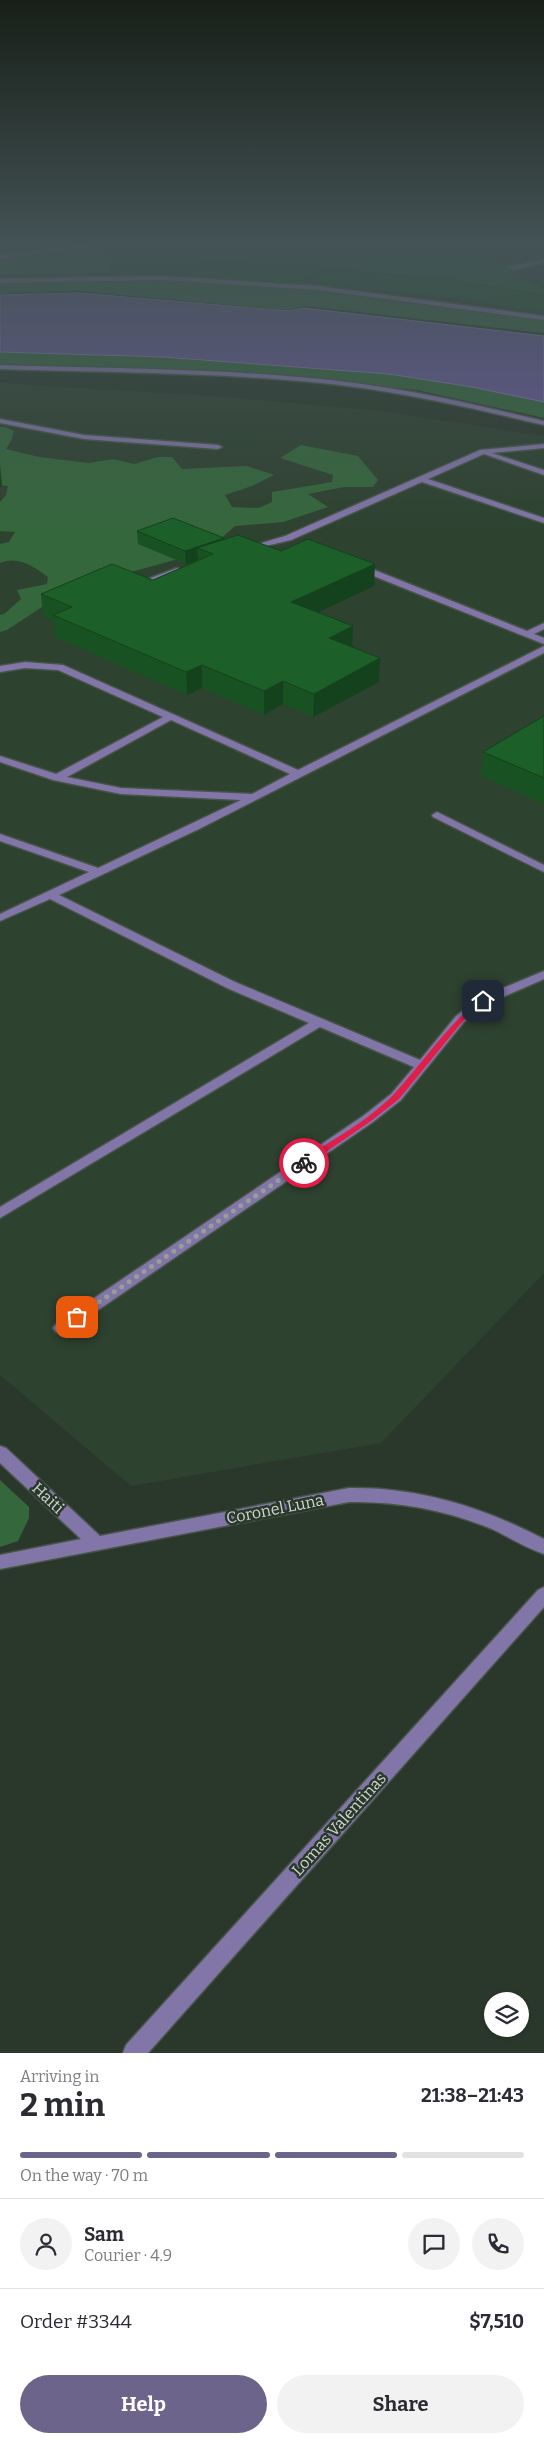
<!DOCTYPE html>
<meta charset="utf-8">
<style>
:root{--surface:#fff;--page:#f2f2f3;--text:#2b2b33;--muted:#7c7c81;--line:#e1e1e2;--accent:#6c648b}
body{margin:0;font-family:Bitter,serif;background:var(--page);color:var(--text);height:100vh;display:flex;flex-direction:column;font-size:19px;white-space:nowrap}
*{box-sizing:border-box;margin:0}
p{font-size:16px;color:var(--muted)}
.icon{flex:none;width:28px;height:28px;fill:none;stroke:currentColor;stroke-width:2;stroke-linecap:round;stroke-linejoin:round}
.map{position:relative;height:2053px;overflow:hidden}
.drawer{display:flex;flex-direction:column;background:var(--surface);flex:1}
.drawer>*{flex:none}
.fabs{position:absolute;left:484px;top:1992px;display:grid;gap:10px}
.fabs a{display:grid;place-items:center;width:45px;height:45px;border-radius:50%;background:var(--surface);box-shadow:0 1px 4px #0004;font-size:25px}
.pin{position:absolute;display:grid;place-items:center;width:42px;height:42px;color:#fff;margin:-21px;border-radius:10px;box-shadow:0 2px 8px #0006}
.courier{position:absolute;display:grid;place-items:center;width:50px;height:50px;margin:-25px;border:4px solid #e11d48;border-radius:50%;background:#fff;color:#222;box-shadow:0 1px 6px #0007}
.overview em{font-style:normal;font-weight:700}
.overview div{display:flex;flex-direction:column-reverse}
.overview{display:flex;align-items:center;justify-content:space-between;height:85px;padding:0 20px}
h1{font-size:32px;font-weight:700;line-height:38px}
.bar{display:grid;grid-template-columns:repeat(4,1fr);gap:8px 5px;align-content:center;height:60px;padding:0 20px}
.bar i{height:6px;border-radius:4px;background:var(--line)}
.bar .current{background:var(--accent)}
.bar p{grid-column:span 4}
.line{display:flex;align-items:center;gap:12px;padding:0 20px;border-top:1px solid var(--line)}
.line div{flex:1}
.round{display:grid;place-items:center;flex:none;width:52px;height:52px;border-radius:26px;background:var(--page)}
.action{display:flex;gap:10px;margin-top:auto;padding:10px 20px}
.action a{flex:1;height:58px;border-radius:30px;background:var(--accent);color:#fff;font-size:20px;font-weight:700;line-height:58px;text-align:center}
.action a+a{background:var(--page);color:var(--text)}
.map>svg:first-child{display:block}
.built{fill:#2e4230}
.green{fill:#35673c}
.water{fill:#6b599e;stroke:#897eac}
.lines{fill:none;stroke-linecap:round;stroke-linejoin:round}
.minor-casing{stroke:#485448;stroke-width:3}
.minor{fill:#8276a8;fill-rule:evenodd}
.wall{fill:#185223}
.shaded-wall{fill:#14421d}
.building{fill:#1c5f29;stroke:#14421d}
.route{fill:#e11d48}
.done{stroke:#959f95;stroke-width:5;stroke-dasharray:0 9}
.labels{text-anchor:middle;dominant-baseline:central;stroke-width:5;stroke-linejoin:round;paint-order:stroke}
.near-street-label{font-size:16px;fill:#ced6ce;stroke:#2a382b}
</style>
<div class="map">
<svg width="544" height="2053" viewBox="0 0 544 2053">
<rect width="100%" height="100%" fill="#2a382b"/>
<polygon class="built" points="0,383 212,396 383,411 544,436 544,1273 381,1443 131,1486 0,1375"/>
<g class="green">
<polygon points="132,244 232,244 134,257 158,274 102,273 0,275 0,260"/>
<polygon points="159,280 320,290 544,319 544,333 306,306 287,310 80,291 0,293 0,282"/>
<polygon points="0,352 163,357 389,374 472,387 544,402 544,418 417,390 290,377 0,365"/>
<path d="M0,427h5l9,4 -3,10 -5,8 33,8 50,6 24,-4 21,5 24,-7h14l10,12 65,-3 27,9 -22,11 -27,9 7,12 27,1 13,-6v-10l60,-10 1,-7 -53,-17 21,-13 57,11 20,24 -5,7h-29l-36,7 20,13 -45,15 -48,4 -28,25 -112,31 -50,23 -38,25 -7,2v-17l4,-1 17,-15 -4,-9 30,-6 1,-7c-13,-10 -30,-22 -48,-14v-19l9,-2 6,-10 -15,-1v-29l6,-7 2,-9 -8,-1z"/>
<polygon points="0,1480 29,1507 29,1518 18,1541 0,1547"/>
</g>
<polygon class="water" points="78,293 289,311 304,308 544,336 544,402 472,387 389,374 163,357 0,352 0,295"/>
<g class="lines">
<g class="minor-casing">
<g id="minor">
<polygon points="91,244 111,244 0,259 0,255"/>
<polygon points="544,259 544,263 506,272 491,270"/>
<polygon points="162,276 318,286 544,316 544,320 318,290 162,280 0,283 0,279"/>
<path d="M0,365c121,4 243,3 362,19 62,8 122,23 182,37v4c-60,-14 -120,-28 -181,-37 -120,-16 -242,-15 -363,-19z"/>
<polygon points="0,419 84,435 218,445 222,447 218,449 84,439 0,423"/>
<polygon points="544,444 544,448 492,453 544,470 544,475 484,454 428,479 544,518 544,523 422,482 291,540 249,550 245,548 285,536 480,450"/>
<polygon points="356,565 362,565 527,631 544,623 544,629 534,634 544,638 544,644 356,569"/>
<polygon points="177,568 180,569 180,573 144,585 140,582"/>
<path d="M544,646v7l-345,176 -140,66 176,87 185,78 36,-44 23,-18 65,-27v8l-57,25 -23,18 -63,78 -28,22 -307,210 -5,2 -5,-2 -3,-4 3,-4 307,-208 28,-22 23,-27 -94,-40 -320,191v-11l309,-184 -82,-35 -177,-89 -50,22v-7l89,-42 -89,-31v-7l98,34 143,-68 -120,-6 -68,-14 -53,-18v-6l56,18 107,-57 -105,-47 -33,-2 -25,4v-6l25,-4 38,3 235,105zM171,720l119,54 -38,20 -131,-6 -54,-11z"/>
<polygon points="437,812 544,865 544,872 433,817 432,815"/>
<path d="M0,1446l6,2 94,88 249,-48c70,-1 133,19 195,51v15c-18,-6 -35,-17 -52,-25 -46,-19 -93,-28 -143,-27l-349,67v-14l81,-16 -81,-76z"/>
<polygon points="544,1587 544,1607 148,2053 123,2053 126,2045 538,1590"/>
</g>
</g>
<use href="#minor" class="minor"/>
</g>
<g class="wall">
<polygon points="109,244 283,253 283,244 544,288 544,313 455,298 321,284 304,274 304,284 111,271"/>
<polygon points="137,531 224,539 374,586 317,612 353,626 352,647 379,682 313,717 283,704 264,715 202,688 187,695 55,637 54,621 43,616 41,594 153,580 198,561 186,564 138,544"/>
<polygon points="544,716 544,804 481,776 483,752"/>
</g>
<g class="shaded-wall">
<polygon points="0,465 2,485 0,488"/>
<polygon points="224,538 224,551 213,554 197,548 198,560 186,564 185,551"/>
<polygon points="375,564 374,586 291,625 291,602"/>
<polygon points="353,626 352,649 329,638"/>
<polygon points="380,658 379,682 313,717 314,694"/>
<polygon points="202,665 202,688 187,695 186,672"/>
<polygon points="283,681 283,704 264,715 264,691"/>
</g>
<g class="building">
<polygon points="109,244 256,244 269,253 276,249 304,267 110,255"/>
<polygon points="284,244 463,244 544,288 544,295 456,281 321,268"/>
<polygon points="173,518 224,538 185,551 137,531"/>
<polygon points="238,535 281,551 308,539 375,564 291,602 353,626 329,638 380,658 314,694 283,681 264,691 202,665 186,672 53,615 72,607 41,594 112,564 153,580 213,554 197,548"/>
<polygon points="544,716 544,778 483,752"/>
</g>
<linearGradient id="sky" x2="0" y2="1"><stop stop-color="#171f18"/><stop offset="0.46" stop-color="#445355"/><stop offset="1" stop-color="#445355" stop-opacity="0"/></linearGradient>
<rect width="544" height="532" fill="url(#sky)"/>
<path class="route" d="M480,999l7,2 -24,20 -64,78 -28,22 -64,44h-6v-4c30,-21 68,-40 94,-68 29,-32 51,-66 85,-94z"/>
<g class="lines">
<polyline class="done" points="77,1317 304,1163"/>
</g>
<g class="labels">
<g class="near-street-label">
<text transform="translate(48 1498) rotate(43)">Haiti</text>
<text transform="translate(275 1509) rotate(-11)">Coronel Luna</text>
<text transform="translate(339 1824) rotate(-48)">Lomas Valentinas</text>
</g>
</g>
</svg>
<div class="fabs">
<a><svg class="icon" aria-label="layers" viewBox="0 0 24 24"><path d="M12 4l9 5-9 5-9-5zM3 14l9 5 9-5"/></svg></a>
</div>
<div class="pin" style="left:77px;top:1317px;background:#ea580c"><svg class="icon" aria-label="bag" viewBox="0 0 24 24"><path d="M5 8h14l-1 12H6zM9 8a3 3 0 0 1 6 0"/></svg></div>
<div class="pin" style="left:483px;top:1001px;background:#1f2937"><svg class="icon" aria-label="home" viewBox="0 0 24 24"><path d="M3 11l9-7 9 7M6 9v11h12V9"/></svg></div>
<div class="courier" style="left:304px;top:1163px"><svg class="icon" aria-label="bike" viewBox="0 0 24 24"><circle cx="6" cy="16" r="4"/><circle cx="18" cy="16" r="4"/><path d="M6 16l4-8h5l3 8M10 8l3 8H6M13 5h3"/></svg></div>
</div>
<section class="drawer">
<div class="overview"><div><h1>2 min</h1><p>Arriving in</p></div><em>21:38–21:43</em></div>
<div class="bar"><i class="current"></i><i class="current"></i><i class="current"></i><i></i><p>On the way · 70 m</p></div>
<div class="line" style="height:90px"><a class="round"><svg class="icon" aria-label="person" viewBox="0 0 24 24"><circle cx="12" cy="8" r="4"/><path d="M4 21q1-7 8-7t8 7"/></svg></a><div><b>Sam</b><p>Courier · 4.9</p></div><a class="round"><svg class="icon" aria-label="chat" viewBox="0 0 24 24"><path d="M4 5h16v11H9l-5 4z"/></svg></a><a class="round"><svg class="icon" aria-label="phone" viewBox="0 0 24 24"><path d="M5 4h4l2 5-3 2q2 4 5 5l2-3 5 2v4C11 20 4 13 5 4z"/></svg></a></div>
<div class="line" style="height:65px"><div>Order #3344</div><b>$7,510</b></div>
<div class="action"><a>Help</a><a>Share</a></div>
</section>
